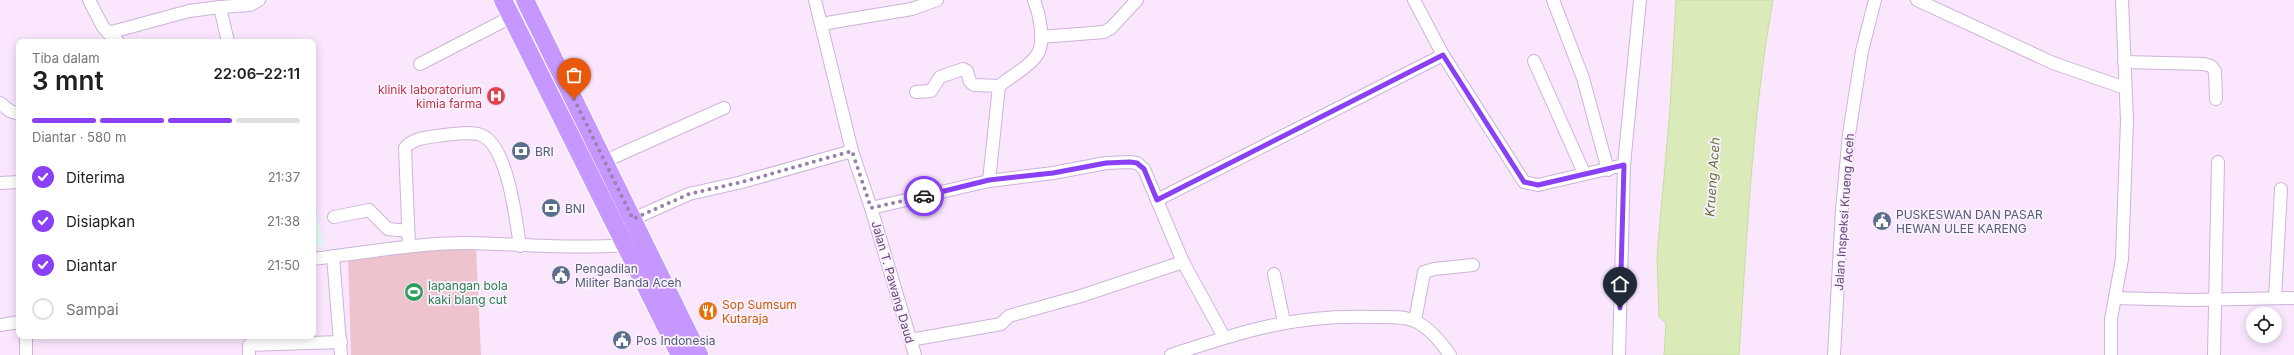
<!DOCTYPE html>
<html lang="id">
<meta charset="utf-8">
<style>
:root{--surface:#fff;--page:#f2f2f2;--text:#202124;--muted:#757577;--line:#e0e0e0;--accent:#8a40f5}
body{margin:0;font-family:Inter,sans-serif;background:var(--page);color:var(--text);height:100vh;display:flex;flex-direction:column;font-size:15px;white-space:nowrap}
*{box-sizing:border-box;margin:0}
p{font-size:13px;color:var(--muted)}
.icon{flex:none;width:22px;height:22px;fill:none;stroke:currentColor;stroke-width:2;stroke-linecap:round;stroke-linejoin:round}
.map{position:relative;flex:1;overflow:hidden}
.details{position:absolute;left:16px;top:39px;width:300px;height:300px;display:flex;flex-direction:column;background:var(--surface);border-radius:8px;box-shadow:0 2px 10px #0003}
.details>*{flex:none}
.tools{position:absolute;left:2246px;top:307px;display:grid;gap:8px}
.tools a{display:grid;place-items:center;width:36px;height:36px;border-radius:50%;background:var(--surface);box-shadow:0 2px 10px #0003;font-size:20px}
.pin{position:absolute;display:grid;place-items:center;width:34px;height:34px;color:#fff;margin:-41px -17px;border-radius:50% 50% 50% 0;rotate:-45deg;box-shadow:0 0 4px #0007}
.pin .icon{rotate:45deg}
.courier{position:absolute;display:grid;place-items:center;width:40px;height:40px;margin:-20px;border:3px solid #8a40f5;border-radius:50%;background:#fff;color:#222;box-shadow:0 1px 5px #0007}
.summary em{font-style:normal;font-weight:600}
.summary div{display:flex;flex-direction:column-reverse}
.summary{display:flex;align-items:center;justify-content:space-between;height:68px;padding:0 16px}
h1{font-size:26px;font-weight:600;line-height:30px}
.bar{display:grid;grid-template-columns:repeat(4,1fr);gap:6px 4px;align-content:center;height:48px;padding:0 16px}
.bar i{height:5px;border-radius:3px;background:var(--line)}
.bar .active{background:var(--accent)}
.bar p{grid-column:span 4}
ol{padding:0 16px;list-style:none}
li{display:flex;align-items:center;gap:12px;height:44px}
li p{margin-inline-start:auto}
li .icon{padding:4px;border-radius:50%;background:var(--accent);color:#fff;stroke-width:4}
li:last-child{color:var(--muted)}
li i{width:22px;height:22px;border:2px solid var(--line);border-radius:50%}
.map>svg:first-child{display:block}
.education{fill:#e4fbf7}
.green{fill:#efc3cd}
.water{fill:#daebb9;stroke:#c8de9e}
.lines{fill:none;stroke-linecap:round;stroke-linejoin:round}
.minor-casing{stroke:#ccb3da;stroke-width:14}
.highway-casing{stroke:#fff;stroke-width:20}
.minor{stroke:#fff;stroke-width:12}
.highway{stroke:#c698ff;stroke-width:18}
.done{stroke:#9880aa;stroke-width:4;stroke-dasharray:0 7.2}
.route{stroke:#8a40f5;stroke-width:5}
.labels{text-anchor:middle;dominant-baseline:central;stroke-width:3.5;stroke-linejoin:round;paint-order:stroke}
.health-label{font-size:12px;fill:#be3a42;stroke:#fcf0ff;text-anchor:end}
.service-label{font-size:12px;fill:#4e5e75;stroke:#fcf0ff;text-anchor:start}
.street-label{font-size:12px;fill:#64487c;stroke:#fcf0ff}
.leisure-label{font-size:12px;fill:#27864d;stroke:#fcf0ff;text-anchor:start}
.food-label{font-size:12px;fill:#c56008;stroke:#fcf0ff;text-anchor:start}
.water-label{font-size:13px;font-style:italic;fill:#5d7433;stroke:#fcf0ff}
</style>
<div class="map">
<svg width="2294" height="355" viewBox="0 0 2294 355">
<rect width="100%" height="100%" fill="#fae7fe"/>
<polygon class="education" points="313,200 324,245 313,248"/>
<polygon class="green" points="476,246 481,355 351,355 348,256"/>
<path class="water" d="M1676,0h97c-21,117 -26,237 -34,355h-75l2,-32 -7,-6 -2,-61 13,-147z"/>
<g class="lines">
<g class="minor-casing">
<g id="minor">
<polyline points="89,0 103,27 118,42"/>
<polyline points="815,0 852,151 871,208 915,355"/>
<polyline points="1414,0 1443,55 1524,182 1538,185 1624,165"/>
<polyline points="1553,0 1583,78 1608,170"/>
<polyline points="1917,0 2053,63 2125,88"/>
<polyline points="220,7 250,5 259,0"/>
<polyline points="821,24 912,9 937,0"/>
<polyline points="108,33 189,11 220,7 228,42"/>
<polyline points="1041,37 1104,32 1111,28 1137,0"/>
<polyline points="1534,61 1584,173"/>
<polyline points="2124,62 2204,64 2211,66 2215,71 2216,99"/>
<polyline points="420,64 511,17"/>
<polyline points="916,92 931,91 940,77 963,69 967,71 970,82 974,85 999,86"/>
<polyline points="0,103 10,111 19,114"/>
<polyline points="605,161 724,108"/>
<path d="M989,181l10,-95c11,-9 30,-19 38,-31 9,-13 2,-42 -3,-55"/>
<polyline points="0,183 19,182"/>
<polyline points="1157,200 1443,55"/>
<polyline points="871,208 989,181 1053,173 1106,163 1130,162 1137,163 1144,169 1183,262 1224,337"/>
<polyline points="334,217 369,210 388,229 408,231"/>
<polyline points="633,219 689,194 742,182 852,151"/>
<path d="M409,246l-4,-98c9,-11 26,-11 39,-13 11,-1 26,-4 37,0 27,10 35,86 39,111"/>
<polyline points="333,256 341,355"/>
<path d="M313,259c51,-6 103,-16 154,-16 53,1 105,6 158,2"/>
<polyline points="1274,274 1284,322"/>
<polyline points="2115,298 2190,300 2294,298"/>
<polyline points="2275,298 2281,189"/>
<polyline points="1415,321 1424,272 1434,269 1473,265"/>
<polyline points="0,325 19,322"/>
<polyline points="26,336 26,355"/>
<polyline points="910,340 1001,324 1009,316 1081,296 1183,262"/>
<polyline points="249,355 249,345 341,342"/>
<path d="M1171,355c72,-24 125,-41 202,-38 12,0 31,-1 42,4 15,7 26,21 35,34"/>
<polyline points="1619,355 1624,165 1640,0"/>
<polyline points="1834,355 1842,210 1849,134 1862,51 1875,0"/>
<polyline points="2111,355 2111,319 2122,259 2127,121 2122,0"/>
<polyline points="2214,355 2218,162"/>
</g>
</g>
<g class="highway-casing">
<g id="highway">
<polyline points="503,0 680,355"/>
<polyline points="525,0 699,355"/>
</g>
</g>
<use href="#minor" class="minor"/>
<use href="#highway" class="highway"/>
</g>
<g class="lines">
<polyline class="done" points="574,99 633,219 689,194 742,182 852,151 871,208 924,196"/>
<polyline class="route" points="924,196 989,180 1053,173 1106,163 1130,162 1137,163 1144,169 1157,200 1443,55 1524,182 1538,185 1624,165 1620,308"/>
</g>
<defs>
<g id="hospital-disc" transform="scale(1)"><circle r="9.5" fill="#e0444e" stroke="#fcf0ff"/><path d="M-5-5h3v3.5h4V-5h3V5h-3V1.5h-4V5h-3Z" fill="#fff"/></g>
<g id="bank-disc" transform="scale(1)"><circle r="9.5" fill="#5c6f8a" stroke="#fcf0ff"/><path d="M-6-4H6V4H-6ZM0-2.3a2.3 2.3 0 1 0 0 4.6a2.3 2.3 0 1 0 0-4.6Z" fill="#fff"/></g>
<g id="civic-disc" transform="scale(1)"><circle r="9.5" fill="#5c6f8a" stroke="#fcf0ff"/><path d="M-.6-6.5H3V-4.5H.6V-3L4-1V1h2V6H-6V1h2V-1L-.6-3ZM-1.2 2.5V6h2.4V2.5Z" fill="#fff"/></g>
<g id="stadium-disc" transform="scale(1)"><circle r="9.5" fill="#2e9e5b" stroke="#fcf0ff"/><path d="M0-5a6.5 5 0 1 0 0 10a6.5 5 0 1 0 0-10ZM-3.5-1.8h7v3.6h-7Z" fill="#fff"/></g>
<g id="restaurant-disc" transform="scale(1)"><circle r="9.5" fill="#e8710a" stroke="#fcf0ff"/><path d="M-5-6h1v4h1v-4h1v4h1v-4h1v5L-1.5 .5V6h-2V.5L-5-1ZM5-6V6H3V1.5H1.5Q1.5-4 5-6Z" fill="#fff"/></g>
</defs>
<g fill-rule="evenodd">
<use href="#hospital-disc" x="496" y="96"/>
<use href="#bank-disc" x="521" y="151"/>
<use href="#bank-disc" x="551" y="208"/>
<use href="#civic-disc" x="1882" y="221"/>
<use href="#civic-disc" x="561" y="275"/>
<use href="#stadium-disc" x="414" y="292"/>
<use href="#restaurant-disc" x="708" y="311"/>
<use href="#civic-disc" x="622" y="340"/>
</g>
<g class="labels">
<g class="health-label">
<text x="482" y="89">klinik laboratorium<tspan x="482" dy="14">kimia farma</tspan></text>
</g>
<g class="service-label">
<text x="535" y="151">BRI</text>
<text x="565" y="208">BNI</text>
<text x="1896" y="214">PUSKESWAN DAN PASAR<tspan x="1896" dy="14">HEWAN ULEE KARENG</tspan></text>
<text x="575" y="268">Pengadilan<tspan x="575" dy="14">Militer Banda Aceh</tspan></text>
<text x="636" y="340">Pos Indonesia</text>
</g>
<g class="street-label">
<text transform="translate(1844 212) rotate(-86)">Jalan Inspeksi Krueng Aceh</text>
<text transform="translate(893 282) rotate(74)">Jalan T. Pawang Daud</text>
</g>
<g class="leisure-label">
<text x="428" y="285">lapangan bola<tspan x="428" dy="14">kaki blang cut</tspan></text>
</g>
<g class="food-label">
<text x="722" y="304">Sop Sumsum<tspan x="722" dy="14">Kutaraja</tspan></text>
</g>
<g class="water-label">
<text transform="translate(1712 177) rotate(-86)">Krueng Aceh</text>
</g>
</g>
</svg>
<div class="tools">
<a><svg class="icon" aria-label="locate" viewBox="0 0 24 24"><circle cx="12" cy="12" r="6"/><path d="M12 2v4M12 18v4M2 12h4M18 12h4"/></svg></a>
</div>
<div class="pin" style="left:574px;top:99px;background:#ea580c"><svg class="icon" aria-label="bag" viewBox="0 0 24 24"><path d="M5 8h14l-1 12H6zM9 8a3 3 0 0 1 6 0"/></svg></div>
<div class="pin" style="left:1620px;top:308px;background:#1f2937"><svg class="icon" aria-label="home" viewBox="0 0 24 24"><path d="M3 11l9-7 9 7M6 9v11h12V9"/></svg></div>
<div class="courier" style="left:924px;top:196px"><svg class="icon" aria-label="car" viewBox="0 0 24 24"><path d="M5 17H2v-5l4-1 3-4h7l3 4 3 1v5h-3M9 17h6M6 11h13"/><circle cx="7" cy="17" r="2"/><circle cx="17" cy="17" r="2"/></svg></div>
<section class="details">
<div class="summary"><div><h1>3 mnt</h1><p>Tiba dalam</p></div><em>22:06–22:11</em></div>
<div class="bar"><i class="active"></i><i class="active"></i><i class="active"></i><i></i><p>Diantar · 580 m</p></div>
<ol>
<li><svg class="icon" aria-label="check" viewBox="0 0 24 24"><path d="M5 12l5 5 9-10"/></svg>Diterima<p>21:37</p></li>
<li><svg class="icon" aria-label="check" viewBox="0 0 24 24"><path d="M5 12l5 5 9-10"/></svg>Disiapkan<p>21:38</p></li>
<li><svg class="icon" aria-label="check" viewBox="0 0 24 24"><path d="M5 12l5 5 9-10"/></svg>Diantar<p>21:50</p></li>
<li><i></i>Sampai</li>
</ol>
</section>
</div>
